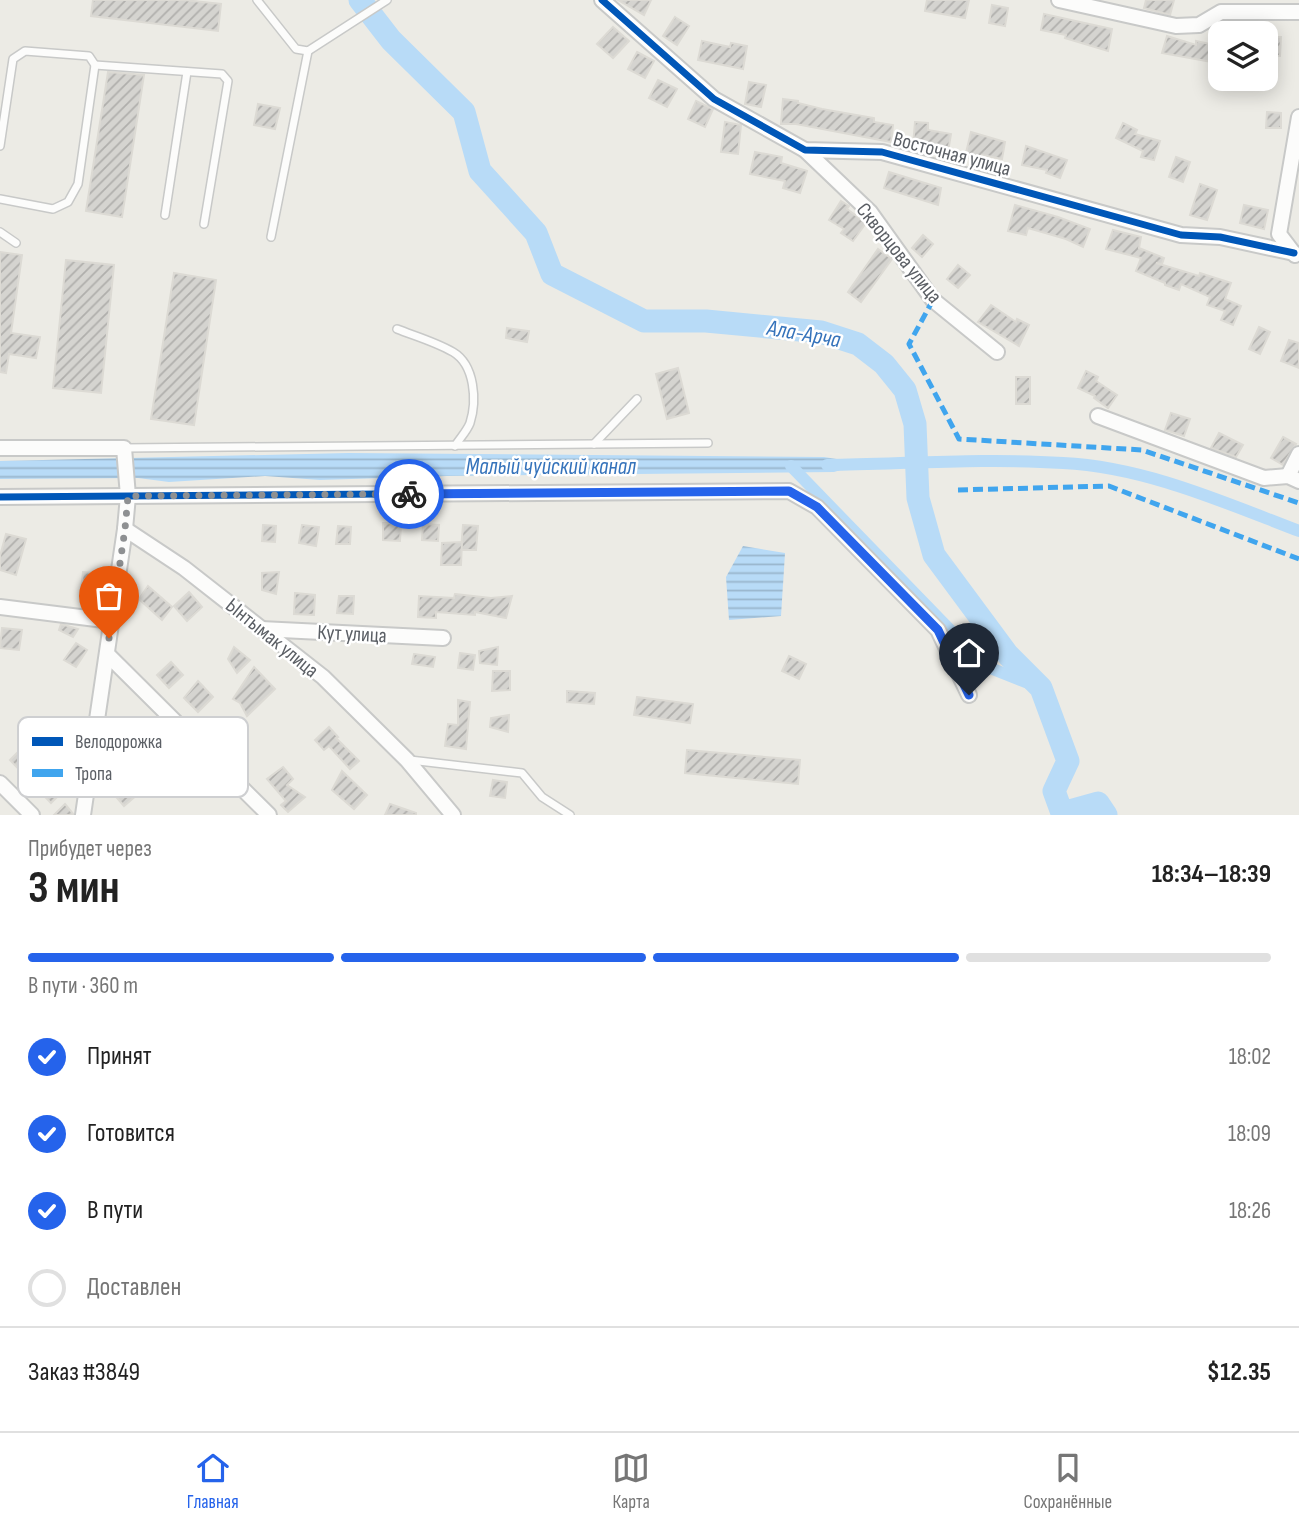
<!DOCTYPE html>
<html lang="ru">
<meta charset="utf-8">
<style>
:root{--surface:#fff;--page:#f6f6f6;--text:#222;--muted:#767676;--line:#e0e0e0;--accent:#2563eb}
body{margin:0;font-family:"Sofia Sans Condensed",sans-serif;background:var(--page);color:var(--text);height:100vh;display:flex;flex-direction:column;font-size:26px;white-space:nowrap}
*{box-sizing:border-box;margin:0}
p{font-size:23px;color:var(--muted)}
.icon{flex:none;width:38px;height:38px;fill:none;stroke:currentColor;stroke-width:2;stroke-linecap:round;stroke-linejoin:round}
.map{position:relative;height:815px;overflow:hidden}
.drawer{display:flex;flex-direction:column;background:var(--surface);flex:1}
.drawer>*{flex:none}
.tools{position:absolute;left:1208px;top:21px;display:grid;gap:14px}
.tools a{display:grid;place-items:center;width:70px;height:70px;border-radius:14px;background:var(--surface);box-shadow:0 4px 18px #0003;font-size:35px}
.pin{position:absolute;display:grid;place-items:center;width:60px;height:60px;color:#fff;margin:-72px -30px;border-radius:50% 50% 50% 0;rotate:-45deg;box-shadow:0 0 7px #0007}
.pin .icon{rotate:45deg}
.courier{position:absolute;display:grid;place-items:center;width:70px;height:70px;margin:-35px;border:5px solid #2563eb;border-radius:50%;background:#fff;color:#222;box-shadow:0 2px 9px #0007}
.summary em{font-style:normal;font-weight:700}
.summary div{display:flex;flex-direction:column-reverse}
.summary{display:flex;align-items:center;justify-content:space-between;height:119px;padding:0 28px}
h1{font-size:46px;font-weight:700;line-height:52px}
.bar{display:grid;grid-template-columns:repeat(4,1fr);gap:10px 7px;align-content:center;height:84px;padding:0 28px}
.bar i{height:9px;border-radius:5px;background:var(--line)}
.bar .selected{background:var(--accent)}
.bar p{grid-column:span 4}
.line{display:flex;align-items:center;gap:18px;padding:0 28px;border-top:2px solid var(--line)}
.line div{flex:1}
ol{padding:0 28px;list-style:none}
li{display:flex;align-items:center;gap:21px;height:77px}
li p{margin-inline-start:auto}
li .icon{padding:7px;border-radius:50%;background:var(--accent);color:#fff;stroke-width:4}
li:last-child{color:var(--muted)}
li i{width:38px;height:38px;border:4px solid var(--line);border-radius:50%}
.dock{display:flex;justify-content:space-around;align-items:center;height:98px;border-top:2px solid var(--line);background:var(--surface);font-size:19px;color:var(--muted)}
.dock a{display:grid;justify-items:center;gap:4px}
.dock .selected{color:var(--accent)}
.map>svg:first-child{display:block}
.water{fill:url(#water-rules)}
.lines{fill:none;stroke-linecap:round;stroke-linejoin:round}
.canal{stroke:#b8dbf7;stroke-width:12}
.river{stroke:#b8dbf7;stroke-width:23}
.building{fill:url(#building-hatch);stroke:#dcdad4;stroke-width:2}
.service-casing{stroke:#c8c9c8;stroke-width:10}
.minor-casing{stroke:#c8c9c8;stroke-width:18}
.service{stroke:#fcfcfb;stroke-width:7}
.minor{stroke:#fcfcfb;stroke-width:14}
.quiet{stroke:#40a5ee;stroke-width:5;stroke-dasharray:10 5;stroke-linecap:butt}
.cycleway-casing{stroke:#fff;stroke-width:11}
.cycleway{stroke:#0057b8;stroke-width:7}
.done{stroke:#8e9092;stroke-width:7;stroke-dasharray:0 12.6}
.route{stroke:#2563eb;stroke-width:9}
.labels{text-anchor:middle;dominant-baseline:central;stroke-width:5;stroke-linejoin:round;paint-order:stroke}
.street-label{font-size:21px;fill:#5b5f65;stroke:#fff}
.water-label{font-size:23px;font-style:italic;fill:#3573bb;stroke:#fff}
.key{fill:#fff;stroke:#cecfd1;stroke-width:2}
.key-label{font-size:19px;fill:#5b5f65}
</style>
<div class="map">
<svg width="1299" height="815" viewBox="0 0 1299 815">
<defs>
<pattern id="water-rules" width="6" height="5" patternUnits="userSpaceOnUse" patternTransform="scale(1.75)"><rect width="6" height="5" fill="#b8dbf7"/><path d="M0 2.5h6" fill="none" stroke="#99b5cc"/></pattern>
<pattern id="building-hatch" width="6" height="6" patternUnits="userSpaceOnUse" patternTransform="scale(1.75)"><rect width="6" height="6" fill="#d5d4d0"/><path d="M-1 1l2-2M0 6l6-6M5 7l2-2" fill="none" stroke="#b0afac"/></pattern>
</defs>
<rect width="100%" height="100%" fill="#ecebe5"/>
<g class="water">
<polygon points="348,453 824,457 843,460 844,469 834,472 447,476 320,480 265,476 169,482 138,478 0,479 0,461"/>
<polygon points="743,546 785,553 781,616 729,620 726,577"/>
</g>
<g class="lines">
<g class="canal">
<path d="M827,465c78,-1 158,-7 236,-2 82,4 160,39 236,68"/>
<polyline points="791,466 985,666 1041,688"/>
</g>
<polyline class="river" points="360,0 391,40 464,112 480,171 536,233 552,274 644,321 706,321 821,332 858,344 884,364 905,390 915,424 918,498 934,555 1008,655 1041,688 1068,761 1054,791 1062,813 1098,803 1106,815"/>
</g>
<g class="building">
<polygon points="93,0 184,0 221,4 218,31 91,16"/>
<polygon points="618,0 651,0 644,15"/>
<polygon points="927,0 969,0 965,18 925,11"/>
<polygon points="1146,0 1174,0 1170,15 1144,8"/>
<polygon points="992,5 1008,8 1005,26 989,23"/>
<polygon points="1044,14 1112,29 1108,51 1065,38 1066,35 1041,30"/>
<polygon points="675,17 689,26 677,45 663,36"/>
<polygon points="613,27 629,41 613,58 597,44"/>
<polygon points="1167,36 1196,45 1196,41 1215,45 1212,62 1162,53"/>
<polygon points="1267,37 1281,37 1280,56 1266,55"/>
<polygon points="702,41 730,47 731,43 747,46 743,69 698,60"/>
<polygon points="637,52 654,61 645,78 628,69"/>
<polygon points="108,72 144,75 122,217 86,211"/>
<polygon points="658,80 677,89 667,107 649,98"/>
<polygon points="749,82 766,85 761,107 745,104"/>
<polygon points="783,99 798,101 798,103 822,109 874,118 874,122 893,125 891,142 796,124 781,124"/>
<polygon points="696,101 713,109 705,127 688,119"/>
<polygon points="258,104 280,108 275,129 254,125"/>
<polygon points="1267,112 1281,113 1281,128 1266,128"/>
<polygon points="725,122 741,125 738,154 721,152"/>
<polygon points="915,122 928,123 928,130 951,134 948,152 933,149 934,147 913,145"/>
<polygon points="1123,123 1137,130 1135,134 1160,141 1154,160 1141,157 1143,151 1116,138"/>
<polygon points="971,132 1005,142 1002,159 982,155 981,160 965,157"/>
<polygon points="1026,146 1067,160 1060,178 1046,173 1047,170 1022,165"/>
<polygon points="755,152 782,157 781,163 807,171 800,193 783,188 785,181 750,174"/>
<polygon points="1176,157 1190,162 1183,182 1169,177"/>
<polygon points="889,172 941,188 938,205 884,188"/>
<polygon points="1200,184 1217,190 1207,220 1190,215"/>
<polygon points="841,201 849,206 847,209 866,223 853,241 841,233 844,229 829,220"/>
<polygon points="1015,205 1058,217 1090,229 1083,247 1066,239 1028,228 1026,235 1008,231"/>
<polygon points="1244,205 1268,210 1264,229 1240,223"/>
<polygon points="1113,230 1141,237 1139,248 1164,258 1162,264 1156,263 1199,276 1200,273 1231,283 1225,299 1241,306 1233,325 1221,320 1225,311 1207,305 1210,297 1181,284 1179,290 1165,285 1165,283 1136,271 1141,258 1106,249"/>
<polygon points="923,235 933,244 922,257 912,248"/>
<polygon points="878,249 892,259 861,302 848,292"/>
<polygon points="0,252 22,255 11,333 40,337 36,358 9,354 6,373 0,372"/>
<polygon points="66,260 114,265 101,393 53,388"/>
<polygon points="958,265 970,275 958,288 947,279"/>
<polygon points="174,273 216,280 194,425 151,419"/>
<polygon points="991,305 1016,322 1017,319 1029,325 1019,346 978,322"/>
<polygon points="1259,327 1270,332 1260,354 1249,349"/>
<polygon points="507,328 529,331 527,342 506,338"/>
<polygon points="1289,340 1299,343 1299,368 1281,361"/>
<polygon points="678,368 689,413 667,419 656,374"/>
<polygon points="1086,371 1098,377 1096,381 1117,395 1108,408 1094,398 1095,396 1078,388"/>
<rect x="1016" y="377" width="14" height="27"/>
<polygon points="1171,413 1190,419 1184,436 1165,430"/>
<polygon points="1219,433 1243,445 1236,457 1211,448"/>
<polygon points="1283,437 1296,444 1283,465 1271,458"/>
<polygon points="383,523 401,524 400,541 383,540"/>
<polygon points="423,524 439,525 438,541 422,540"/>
<polygon points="263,525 276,526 275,542 262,541"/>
<polygon points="302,525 319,527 316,546 299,543"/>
<polygon points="463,525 478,526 476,550 461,550"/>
<polygon points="338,526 351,527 350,544 336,544"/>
<polygon points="6,534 26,539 16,575 0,570 0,556"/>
<polygon points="462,542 461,565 441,565 442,543"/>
<polygon points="83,572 103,574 100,592 81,590"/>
<polygon points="279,572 276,594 262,590 262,573"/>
<polygon points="148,586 172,607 162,620 139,599"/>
<polygon points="189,592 202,607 187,621 174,606"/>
<polygon points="295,593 315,595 314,615 294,614"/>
<polygon points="455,594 491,598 512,596 506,618 475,612 475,615 436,612 436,618 418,617 419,596 454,598"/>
<polygon points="339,596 354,596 353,614 337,613"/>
<polygon points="61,624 78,629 73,637 59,630"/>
<polygon points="2,628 22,630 19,650 0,648"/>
<polygon points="76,643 87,650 76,667 64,660"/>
<polygon points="234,647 250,660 237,673 228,659"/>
<polygon points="498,647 497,665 480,663 479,651"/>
<polygon points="460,653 475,655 473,670 458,668"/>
<polygon points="414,654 435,657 433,667 412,664"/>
<polygon points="789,656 806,664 799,679 782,671"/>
<polygon points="171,662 183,675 169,688 157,675"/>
<polygon points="254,667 275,689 247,716 240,703 233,699"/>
<polygon points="493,671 510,671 510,690 492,691"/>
<polygon points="198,681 213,697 198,712 184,698"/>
<polygon points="567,691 595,693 594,704 567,702"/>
<polygon points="637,697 693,704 690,723 634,715"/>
<polygon points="458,700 470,702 466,749 445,746 448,724 458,725"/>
<polygon points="509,715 508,732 490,727 491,718"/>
<polygon points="329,727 338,737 336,738 359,761 350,769 329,746 324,750 315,740"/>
<polygon points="20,750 63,791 51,803 10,760"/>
<polygon points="687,750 800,760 798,784 685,773"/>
<polygon points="283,767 293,779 287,785 305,797 288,812 281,805 286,801 267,779"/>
<polygon points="342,771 367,795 354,809 332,790"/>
<polygon points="493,780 507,782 505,798 490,796"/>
<polygon points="124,781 137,795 124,806 112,792"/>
<polygon points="65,804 74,815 54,815"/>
<polygon points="390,804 416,813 416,815 385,815"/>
</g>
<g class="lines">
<g class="service-casing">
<g id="service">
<polyline points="257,0 296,49 308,51 387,0"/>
<polyline points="95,65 222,74 228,81 204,224"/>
<polyline points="0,146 13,59 25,51 89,56 95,65 78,184 68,202 53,209 0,199"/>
<polyline points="165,215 187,72"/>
<polyline points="0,232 16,243"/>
<polyline points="271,237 308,51"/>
<path d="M397,329c18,7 39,13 56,23 22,13 24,49 17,71 -3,8 -10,15 -15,23"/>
<polyline points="594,444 637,399"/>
<polyline points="124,448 708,443"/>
<polyline points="410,760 522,773 542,797 570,815"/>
</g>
</g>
<g class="minor-casing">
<g id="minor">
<polyline points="602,0 714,99 805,150 882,152 1181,235 1220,237 1294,253"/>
<polyline points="1059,0 1176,26 1199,25 1221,12 1299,12"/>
<polyline points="805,150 870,212 933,300 997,352"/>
<polyline points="1295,255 1279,234 1299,117"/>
<polyline points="1098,416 1264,478 1288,476 1299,481"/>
<polyline points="0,448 124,448 128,496 125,529 83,815"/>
<polyline points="1288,476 1299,454"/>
<polyline points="0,497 789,491 817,507 938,630 969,695"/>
<polyline points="125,529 184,568 323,677 407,760 453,815"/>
<polyline points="0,607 112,621"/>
<polyline points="261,629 443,638"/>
<polyline points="107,654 269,815"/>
<polyline points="0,783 32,815"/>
</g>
</g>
<use href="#service" class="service"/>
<use href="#minor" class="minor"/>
<g class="quiet">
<polyline points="933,300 909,344 959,439 1142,450 1299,503"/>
<polyline points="958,490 1109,486 1299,559"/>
</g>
<g class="cycleway-casing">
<g id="cycleway">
<polyline points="602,0 714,99 805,150 882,152 1181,235 1220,237 1294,253"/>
<polyline points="0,497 789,491 817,507 938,630 969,695"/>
</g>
</g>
<use href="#cycleway" class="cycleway"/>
</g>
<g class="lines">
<polyline class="done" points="109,638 125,529 128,496 409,494"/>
<polyline class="route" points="409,494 789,491 817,507 938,630 969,695"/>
</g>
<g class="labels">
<g class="street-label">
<text transform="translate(952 154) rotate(15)">Восточная улица</text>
<text transform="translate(899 253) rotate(51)">Скворцова улица</text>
<text transform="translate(352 634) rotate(3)">Кут улица</text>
<text transform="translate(272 638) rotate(39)">Ынтымак улица</text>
</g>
<g class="water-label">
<text transform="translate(804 334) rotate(10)">Ала-Арча</text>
<text x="551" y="467">Малый чуйский канал</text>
</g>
</g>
<rect x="18" y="717" width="230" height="80" rx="10" class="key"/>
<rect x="32" y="737" width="31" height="9" fill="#0057b8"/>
<rect x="32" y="769" width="31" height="8" fill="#40a5ee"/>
<g class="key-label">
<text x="75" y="748">Велодорожка</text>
<text x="75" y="780">Тропа</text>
</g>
</svg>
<div class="tools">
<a><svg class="icon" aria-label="layers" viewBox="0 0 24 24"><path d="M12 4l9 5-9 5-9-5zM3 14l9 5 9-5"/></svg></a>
</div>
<div class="pin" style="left:109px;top:638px;background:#ea580c"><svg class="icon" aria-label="bag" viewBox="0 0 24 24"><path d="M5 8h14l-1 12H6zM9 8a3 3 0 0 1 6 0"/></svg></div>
<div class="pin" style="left:969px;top:695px;background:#1f2937"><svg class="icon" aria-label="home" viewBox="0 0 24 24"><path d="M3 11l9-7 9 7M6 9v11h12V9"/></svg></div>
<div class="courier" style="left:409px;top:494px"><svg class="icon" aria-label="bike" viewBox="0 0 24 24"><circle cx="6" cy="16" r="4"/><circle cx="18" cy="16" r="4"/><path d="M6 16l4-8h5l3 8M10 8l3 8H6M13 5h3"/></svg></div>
</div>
<section class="drawer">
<div class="summary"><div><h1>3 мин</h1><p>Прибудет через</p></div><em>18:34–18:39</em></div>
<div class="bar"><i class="selected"></i><i class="selected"></i><i class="selected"></i><i></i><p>В пути · 360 m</p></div>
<ol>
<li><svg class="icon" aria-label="check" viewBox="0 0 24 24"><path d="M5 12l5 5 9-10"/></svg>Принят<p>18:02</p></li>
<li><svg class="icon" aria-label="check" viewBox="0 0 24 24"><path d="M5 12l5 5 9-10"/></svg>Готовится<p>18:09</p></li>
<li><svg class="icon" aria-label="check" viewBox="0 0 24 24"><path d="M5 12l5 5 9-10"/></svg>В пути<p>18:26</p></li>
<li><i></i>Доставлен</li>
</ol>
<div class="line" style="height:91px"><div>Заказ #3849</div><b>$12.35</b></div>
</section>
<nav class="dock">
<a class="selected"><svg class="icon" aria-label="home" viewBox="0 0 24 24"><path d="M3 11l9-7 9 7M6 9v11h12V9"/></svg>Главная</a>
<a><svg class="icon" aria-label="map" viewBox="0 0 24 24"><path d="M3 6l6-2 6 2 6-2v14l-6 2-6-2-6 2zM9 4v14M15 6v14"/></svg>Карта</a>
<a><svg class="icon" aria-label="saved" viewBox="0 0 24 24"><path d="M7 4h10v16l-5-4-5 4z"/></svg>Сохранённые</a>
</nav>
